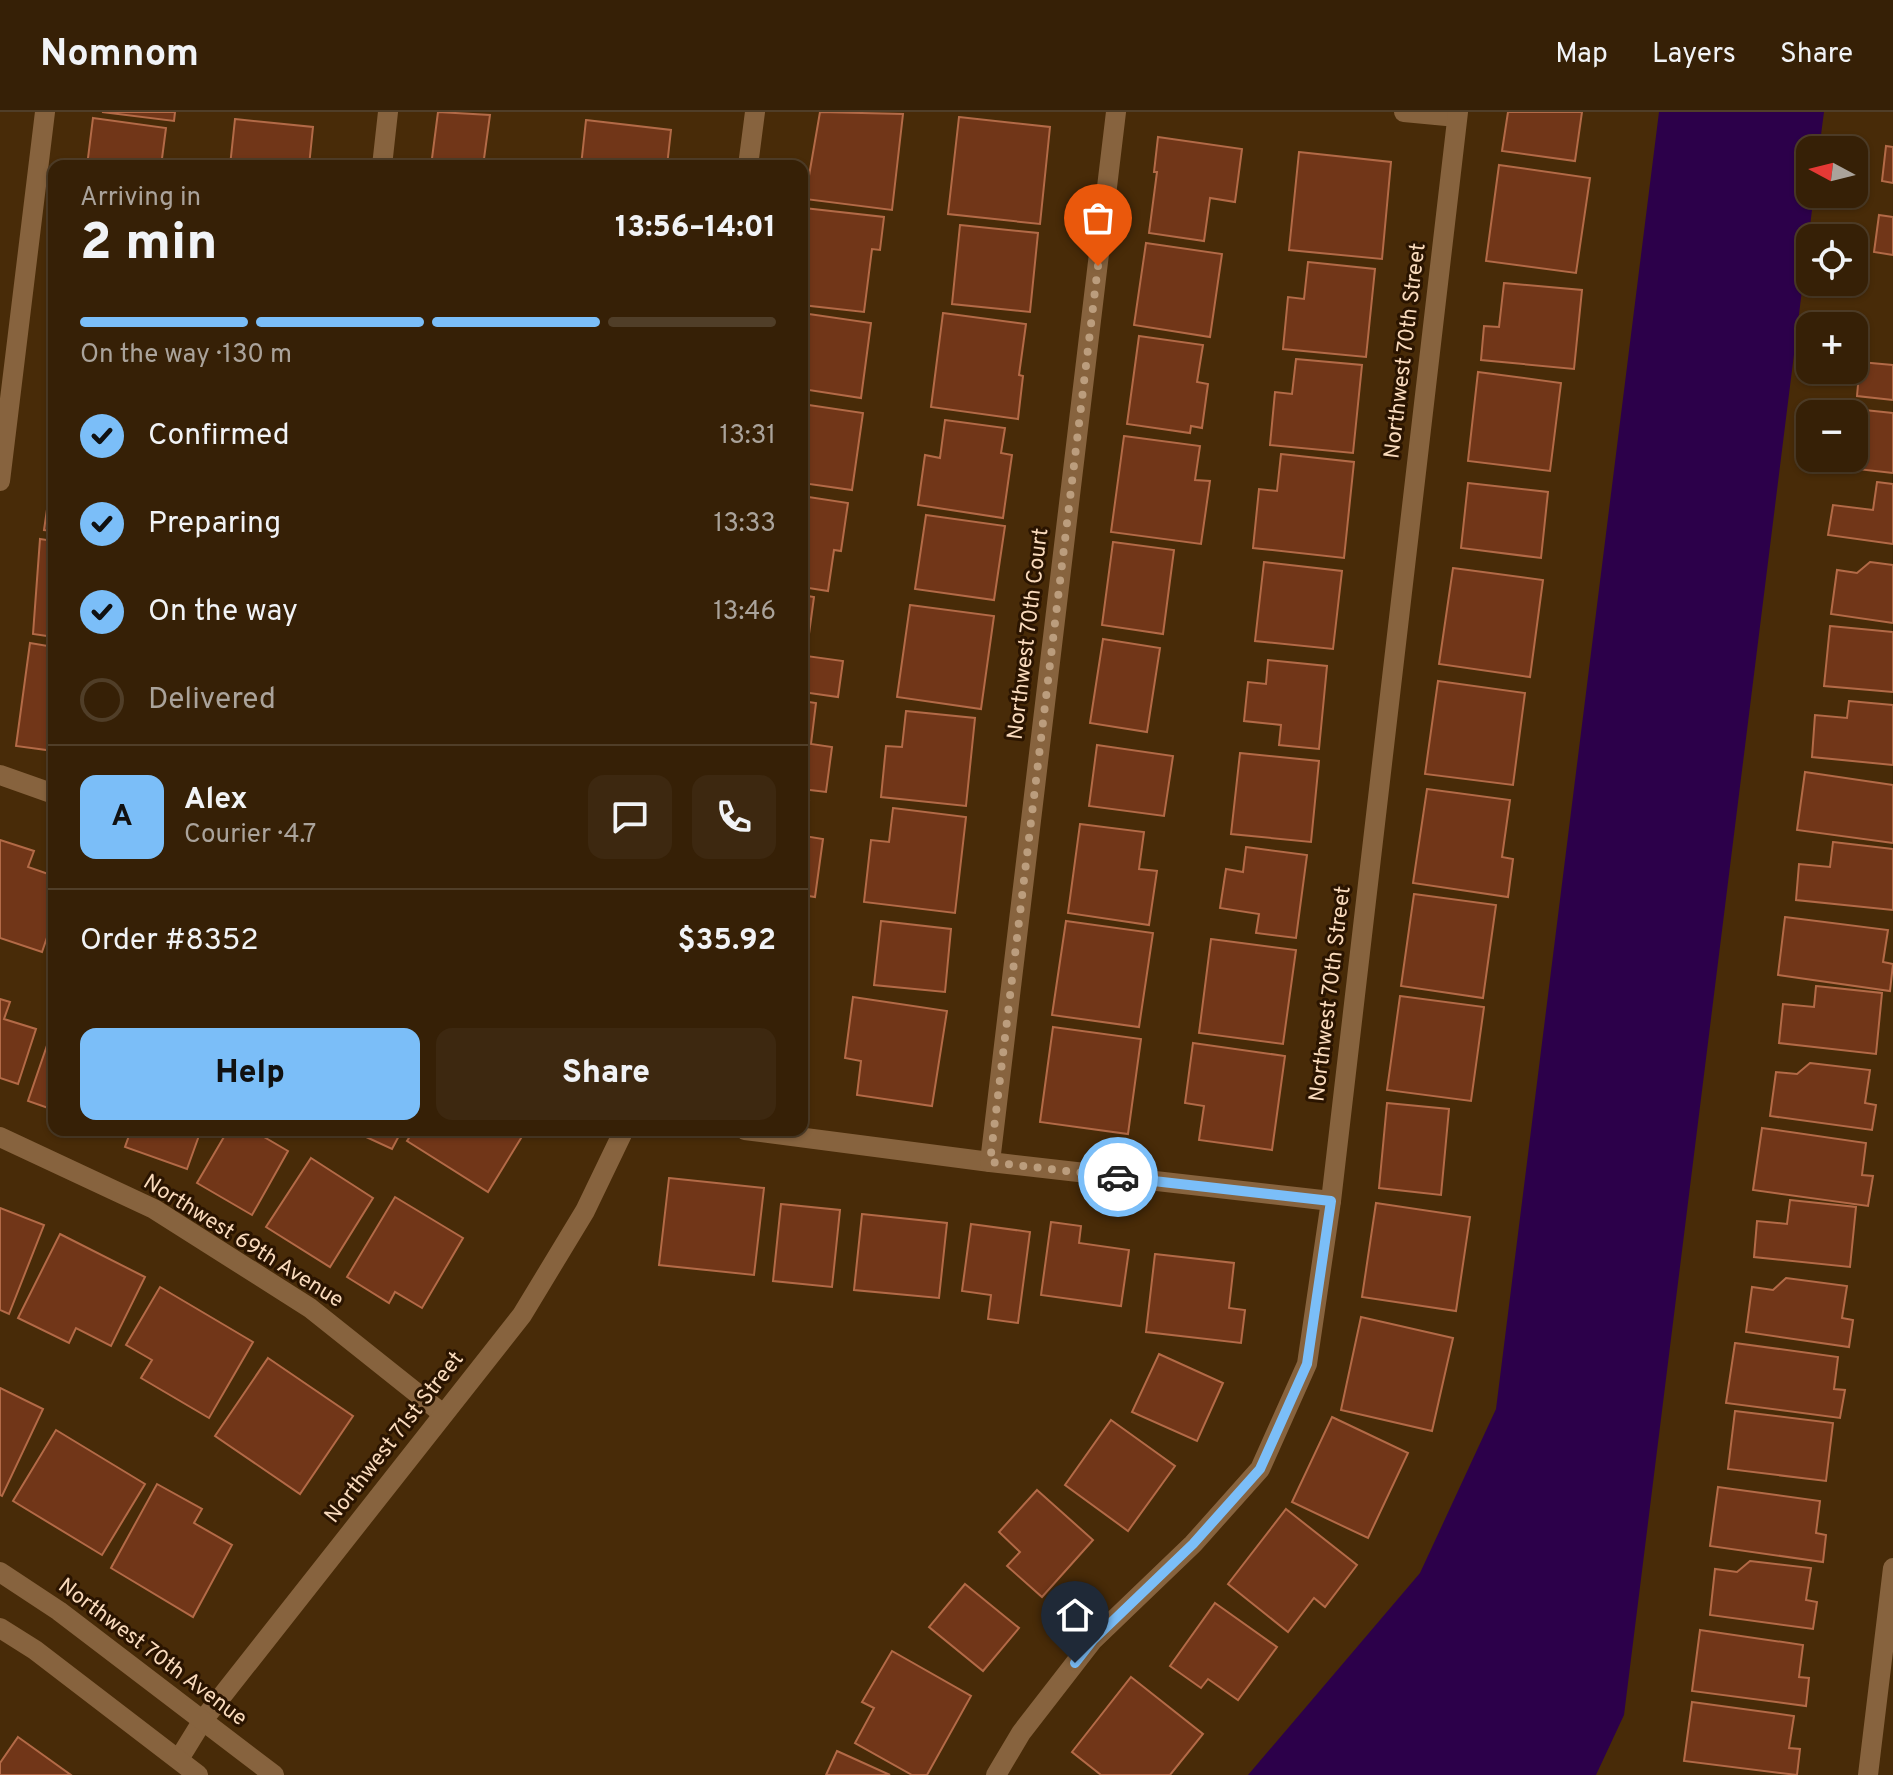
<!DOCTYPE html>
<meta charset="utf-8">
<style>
:root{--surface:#362006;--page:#3d2810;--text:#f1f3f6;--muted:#aaa39b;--line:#503e28;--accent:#7bbef8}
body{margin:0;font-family:Overpass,sans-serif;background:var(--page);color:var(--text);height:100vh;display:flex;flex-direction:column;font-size:30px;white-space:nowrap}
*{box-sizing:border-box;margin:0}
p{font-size:26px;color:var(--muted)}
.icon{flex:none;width:44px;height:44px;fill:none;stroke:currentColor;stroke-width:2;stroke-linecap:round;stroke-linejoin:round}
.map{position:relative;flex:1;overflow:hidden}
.panel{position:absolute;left:48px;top:48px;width:760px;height:976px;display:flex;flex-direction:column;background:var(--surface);border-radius:16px;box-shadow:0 2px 6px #0004,0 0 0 2px var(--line)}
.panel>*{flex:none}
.needle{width:52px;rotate:277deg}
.buttons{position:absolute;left:1796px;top:24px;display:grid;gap:16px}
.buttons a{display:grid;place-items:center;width:72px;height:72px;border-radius:16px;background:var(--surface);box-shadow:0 2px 6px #0004,0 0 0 2px var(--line);font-size:40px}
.pin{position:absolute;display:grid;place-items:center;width:68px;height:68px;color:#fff;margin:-82px -34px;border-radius:50% 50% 50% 0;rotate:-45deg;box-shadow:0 0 8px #0007}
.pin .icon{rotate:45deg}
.courier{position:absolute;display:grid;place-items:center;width:80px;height:80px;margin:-40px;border:6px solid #7bbef8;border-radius:50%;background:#fff;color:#222;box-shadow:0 2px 10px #0007}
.summary em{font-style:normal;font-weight:800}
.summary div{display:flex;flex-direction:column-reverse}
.summary{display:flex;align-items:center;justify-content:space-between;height:136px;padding:0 32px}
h1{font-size:52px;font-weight:800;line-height:60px}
.bar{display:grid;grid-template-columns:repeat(4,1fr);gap:12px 8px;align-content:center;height:96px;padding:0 32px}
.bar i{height:10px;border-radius:6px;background:var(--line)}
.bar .current{background:var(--accent)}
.bar p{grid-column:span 4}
.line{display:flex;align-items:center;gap:20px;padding:0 32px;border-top:2px solid var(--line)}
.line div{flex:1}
.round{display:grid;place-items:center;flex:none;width:84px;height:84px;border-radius:16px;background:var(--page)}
ol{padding:0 32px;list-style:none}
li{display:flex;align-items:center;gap:24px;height:88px}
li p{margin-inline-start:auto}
li .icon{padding:8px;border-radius:50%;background:var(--accent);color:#111;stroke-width:4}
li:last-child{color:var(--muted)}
li i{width:44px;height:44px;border:4px solid var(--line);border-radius:50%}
.primary-button{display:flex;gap:16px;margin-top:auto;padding:16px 32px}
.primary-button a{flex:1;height:92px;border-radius:16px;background:var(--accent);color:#111;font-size:32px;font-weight:800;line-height:92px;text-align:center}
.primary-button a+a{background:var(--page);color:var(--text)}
header{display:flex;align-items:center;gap:48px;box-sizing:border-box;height:112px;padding:0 40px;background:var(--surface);border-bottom:2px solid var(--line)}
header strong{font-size:38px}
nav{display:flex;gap:44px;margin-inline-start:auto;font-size:28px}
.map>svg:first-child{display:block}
.water{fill:#2c004a}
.building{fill:#713618;stroke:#b36a47;stroke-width:2}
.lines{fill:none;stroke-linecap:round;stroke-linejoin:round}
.minor{stroke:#87633e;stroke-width:20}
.tertiary{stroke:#87633e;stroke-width:20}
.done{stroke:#bb9d7d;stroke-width:8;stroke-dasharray:0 14.4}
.route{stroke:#7bbef8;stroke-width:10}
.labels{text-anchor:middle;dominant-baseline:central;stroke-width:6;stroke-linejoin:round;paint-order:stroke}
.street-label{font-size:22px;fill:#f9dabc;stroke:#2a1400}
</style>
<header>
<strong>Nomnom</strong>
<nav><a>Map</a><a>Layers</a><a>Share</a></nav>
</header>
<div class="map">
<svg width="1893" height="1663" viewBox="0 0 1893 1663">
<rect width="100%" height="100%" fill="#482b08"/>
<polygon class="water" points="1659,0 1824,0 1819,38 1810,38 1810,82 1814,82 1624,1603 1596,1663 1248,1663 1420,1461 1496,1297"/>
<g class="building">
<polygon points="102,0 175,0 174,9"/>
<polygon points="438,0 490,3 483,54 431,54"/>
<polygon points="820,0 903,2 892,98 805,87"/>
<polygon points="1508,0 1582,0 1575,49 1502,39"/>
<polygon points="959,5 1050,15 1040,112 948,102"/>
<polygon points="93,6 166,16 161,54 165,54 87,54"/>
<polygon points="235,7 313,15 309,54 230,54"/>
<polygon points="586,8 671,18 667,54 581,54"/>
<polygon points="1158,25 1242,37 1235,90 1210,86 1204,129 1149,121 1157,60 1154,60"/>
<polygon points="1886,34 1893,35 1893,71 1882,69"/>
<polygon points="1299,40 1391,50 1382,147 1289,138"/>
<polygon points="1499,53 1590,66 1576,161 1486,149"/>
<polygon points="804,96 884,105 880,138 872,137 864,200 802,193"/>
<polygon points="1879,103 1893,105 1893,143 1874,140"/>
<polygon points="960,113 1038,121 1030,200 952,192"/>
<polygon points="1146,131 1222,142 1210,225 1134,213"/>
<polygon points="1308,150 1375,157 1366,245 1283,237 1288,185 1304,187"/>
<polygon points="1504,171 1582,178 1574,257 1481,248 1484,214 1499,215"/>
<polygon points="802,201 871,211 861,286 802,277"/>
<polygon points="943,201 1026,212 1019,263 1023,264 1018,307 931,295"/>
<polygon points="1139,224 1203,233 1197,270 1208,272 1202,316 1191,314 1190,321 1127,312"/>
<polygon points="1296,247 1362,253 1353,341 1270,333 1275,280 1292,282"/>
<polygon points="1860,250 1893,253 1893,288 1857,284"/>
<polygon points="1478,260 1561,271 1550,359 1468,349"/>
<polygon points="802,292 863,301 852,378 802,371"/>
<polygon points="1855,297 1893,301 1893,361 1848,356 1850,346 1854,346"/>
<polygon points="945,308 1005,316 1001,341 1012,343 1003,406 918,393 925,343 940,346"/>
<polygon points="1124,324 1200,334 1195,368 1210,369 1201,432 1111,420"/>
<polygon points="1281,342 1354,350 1344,446 1253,436 1259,377 1277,379"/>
<polygon points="54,349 54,419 44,418"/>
<polygon points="1877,370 1893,372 1893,432 1828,423 1833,393 1873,398"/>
<polygon points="1468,371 1548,380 1541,446 1461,436"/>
<polygon points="802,384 848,391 841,439 834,438 828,479 802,475"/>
<polygon points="926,403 1005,414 994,488 915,477"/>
<polygon points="40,427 54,429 54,525 33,522"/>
<polygon points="1113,430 1174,438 1163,522 1102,513"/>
<polygon points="1264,450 1342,459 1333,537 1255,529"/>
<polygon points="1870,450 1893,453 1893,511 1831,502 1837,458 1857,461"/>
<polygon points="1453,456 1543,468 1530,565 1439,552"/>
<polygon points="802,483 814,485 806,544 843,549 838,585 802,580"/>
<polygon points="910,493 994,504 981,597 897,585"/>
<polygon points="1830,514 1893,520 1893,580 1824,574"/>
<polygon points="1103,527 1160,536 1147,620 1090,611"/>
<polygon points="30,531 54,535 54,639 16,634"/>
<polygon points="1268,548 1327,554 1319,637 1279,633 1281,613 1244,609 1248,570 1266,572"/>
<polygon points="1438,569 1525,581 1513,673 1425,662"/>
<polygon points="802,589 816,591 811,632 832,635 826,680 802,677"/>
<polygon points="1849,589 1893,593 1893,653 1812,645 1815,603 1847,606"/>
<polygon points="906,599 975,606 966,694 881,685 886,634 902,635"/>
<polygon points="1097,633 1173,644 1164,704 1089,694"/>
<polygon points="1240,641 1319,649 1311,730 1231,722"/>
<polygon points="1805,660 1893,673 1893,731 1797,718"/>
<polygon points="1427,677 1510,688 1502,745 1513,747 1508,785 1413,771"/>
<polygon points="802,688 809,689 804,724 823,727 815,785 802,783"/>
<polygon points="893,696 966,705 955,801 864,790 871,728 889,730"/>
<polygon points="1080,712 1144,720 1139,757 1157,759 1149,813 1068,801"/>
<polygon points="0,728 34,739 28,755 54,764 54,805 42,840 0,826"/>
<polygon points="1833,730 1893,737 1893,798 1796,788 1799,752 1830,755"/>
<polygon points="1246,735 1307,743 1296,826 1256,821 1259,802 1220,796 1226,757 1243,760"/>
<polygon points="1414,782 1496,793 1483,886 1401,874"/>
<polygon points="1785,805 1888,818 1883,850 1893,852 1890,879 1778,863"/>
<polygon points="881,809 951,817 945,880 874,873"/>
<polygon points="1066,809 1153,821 1139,915 1052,903"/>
<polygon points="1211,827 1296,838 1283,932 1199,921"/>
<polygon points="1816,874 1882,881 1876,942 1779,931 1783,892 1814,895"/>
<polygon points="1400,884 1484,895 1471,989 1387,978"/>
<polygon points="853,885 947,899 932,994 857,983 861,949 845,946"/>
<polygon points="0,887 10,890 4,907 36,917 18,972 0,966"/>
<polygon points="54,913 54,998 28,989"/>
<polygon points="1053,915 1141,927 1128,1022 1040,1010"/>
<polygon points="1193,931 1285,944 1272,1038 1199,1028 1204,994 1185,991"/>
<polygon points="1810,951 1870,958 1865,991 1876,993 1872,1018 1770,1004 1776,960 1797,962"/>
<polygon points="1387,991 1449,997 1441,1083 1379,1076"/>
<polygon points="1762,1016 1866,1031 1862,1063 1873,1064 1868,1094 1753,1078"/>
<polygon points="131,1018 201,1018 187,1057 125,1035"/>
<polygon points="228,1018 252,1018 288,1039 252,1103 197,1071"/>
<polygon points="351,1018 402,1018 392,1037"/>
<polygon points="414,1018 526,1018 488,1080 407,1029"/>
<polygon points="311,1046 373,1086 330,1155 266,1115"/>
<polygon points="669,1066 764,1076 754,1163 659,1153"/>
<polygon points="395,1085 463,1126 422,1196 395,1180 389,1191 347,1165"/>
<polygon points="1790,1088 1856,1095 1850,1155 1754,1145 1757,1109 1787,1112"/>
<polygon points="1376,1091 1470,1105 1456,1199 1362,1185"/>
<polygon points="781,1092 840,1098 832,1175 773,1169"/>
<polygon points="0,1096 44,1113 9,1202 0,1198"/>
<polygon points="862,1102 947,1111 939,1186 854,1178"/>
<polygon points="1051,1110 1081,1114 1079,1131 1129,1138 1121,1194 1041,1183"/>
<polygon points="971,1112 1030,1120 1018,1211 988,1207 991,1183 962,1179"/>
<polygon points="60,1122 145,1165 111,1234 76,1216 69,1231 18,1206"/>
<polygon points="1155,1142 1234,1151 1229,1196 1245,1198 1241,1231 1146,1220"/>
<polygon points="1786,1166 1847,1174 1842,1206 1853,1208 1849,1235 1746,1220 1752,1175 1773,1178"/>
<polygon points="160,1175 253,1230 209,1306 141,1266 152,1248 126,1233"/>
<polygon points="1361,1205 1453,1226 1432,1319 1341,1298"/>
<polygon points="1735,1231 1838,1245 1834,1277 1845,1278 1840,1306 1726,1291"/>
<polygon points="1159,1242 1223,1271 1197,1329 1132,1300"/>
<polygon points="268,1246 353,1304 300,1382 215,1324"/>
<polygon points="0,1276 43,1297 2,1384 0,1383"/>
<polygon points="1735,1299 1833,1311 1826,1369 1728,1357"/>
<polygon points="1332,1305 1408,1341 1368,1426 1292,1390"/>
<polygon points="1111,1308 1175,1354 1128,1419 1065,1373"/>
<polygon points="56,1318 145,1372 102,1443 13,1389"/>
<polygon points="157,1372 202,1397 194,1411 232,1433 193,1505 111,1456"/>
<polygon points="1718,1375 1820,1389 1816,1421 1826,1423 1823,1450 1710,1434"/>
<polygon points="1037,1378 1093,1428 1042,1485 1007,1454 1020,1440 999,1420"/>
<polygon points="1286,1397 1357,1453 1325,1495 1314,1486 1288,1520 1228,1472"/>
<polygon points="1750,1449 1811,1456 1806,1488 1817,1490 1813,1517 1710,1503 1715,1457 1737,1460"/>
<polygon points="965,1472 1019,1516 983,1559 929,1515"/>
<polygon points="1215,1491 1277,1535 1238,1588 1208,1567 1201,1576 1170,1554"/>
<polygon points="1700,1518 1803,1533 1799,1565 1809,1566 1806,1594 1692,1579"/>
<polygon points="892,1539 971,1584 927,1663 912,1663 855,1631 874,1596 862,1590"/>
<polygon points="1131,1565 1203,1622 1170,1663 1101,1663 1072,1640"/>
<polygon points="1692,1590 1794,1604 1789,1636 1800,1637 1797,1663 1684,1649"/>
<polygon points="18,1625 71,1663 0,1663 0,1651"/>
<polygon points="837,1639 890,1663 826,1663"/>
</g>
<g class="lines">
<g class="minor">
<polyline points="1404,0 1457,5"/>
<polyline points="382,54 388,0"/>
<polyline points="748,54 755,0"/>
<polyline points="0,369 45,0"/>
<polyline points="0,663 54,682"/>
<polyline points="745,1018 990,1050 1331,1089"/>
<polyline points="0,1025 154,1097 310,1196 443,1302"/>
<polyline points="990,1050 1116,0"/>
<polyline points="179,1647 203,1608 522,1203 585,1099 624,1018"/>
<polyline points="996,1663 1021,1621 1093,1528 1193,1432 1260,1357 1307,1252 1331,1089 1458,0"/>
<polyline points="1868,1663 1893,1456"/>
</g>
<g class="tertiary">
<polyline points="0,1460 59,1499 274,1663"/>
<polyline points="0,1516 35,1538 198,1663"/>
</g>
</g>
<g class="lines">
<polyline class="done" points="1098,154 990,1050 1118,1065"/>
<polyline class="route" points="1075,1551 1093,1528 1193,1432 1260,1357 1307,1252 1331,1089 1118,1065"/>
</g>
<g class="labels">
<g class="street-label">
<text transform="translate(1406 239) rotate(-83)">Northwest 70th Street</text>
<text transform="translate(1029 522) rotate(-83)">Northwest 70th Court</text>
<text transform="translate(1331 882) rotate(-83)">Northwest 70th Street</text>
<text transform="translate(243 1130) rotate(32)">Northwest 69th Avenue</text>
<text transform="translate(395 1326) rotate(-52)">Northwest 71st Street</text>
<text transform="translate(152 1541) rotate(37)">Northwest 70th Avenue</text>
</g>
</g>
</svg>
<div class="buttons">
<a><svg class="needle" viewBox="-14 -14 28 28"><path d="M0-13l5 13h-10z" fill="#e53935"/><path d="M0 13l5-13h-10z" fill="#aaa39b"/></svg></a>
<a><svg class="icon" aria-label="locate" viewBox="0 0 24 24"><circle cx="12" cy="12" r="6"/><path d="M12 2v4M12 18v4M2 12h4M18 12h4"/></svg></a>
<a>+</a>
<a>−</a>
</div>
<div class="pin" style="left:1098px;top:154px;background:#ea580c"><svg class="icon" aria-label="bag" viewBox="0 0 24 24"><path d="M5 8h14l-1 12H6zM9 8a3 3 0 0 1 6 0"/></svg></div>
<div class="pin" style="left:1075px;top:1551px;background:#1f2937"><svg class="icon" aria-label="home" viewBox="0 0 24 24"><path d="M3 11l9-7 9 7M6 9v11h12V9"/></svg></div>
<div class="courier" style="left:1118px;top:1065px"><svg class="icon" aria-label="car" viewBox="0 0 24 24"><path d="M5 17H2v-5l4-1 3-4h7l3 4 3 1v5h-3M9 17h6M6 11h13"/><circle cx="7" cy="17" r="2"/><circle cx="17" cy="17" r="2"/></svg></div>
<section class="panel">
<div class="summary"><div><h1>2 min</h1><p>Arriving in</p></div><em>13:56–14:01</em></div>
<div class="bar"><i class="current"></i><i class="current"></i><i class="current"></i><i></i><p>On the way · 130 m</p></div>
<ol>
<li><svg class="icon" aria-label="check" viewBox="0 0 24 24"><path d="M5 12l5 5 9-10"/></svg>Confirmed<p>13:31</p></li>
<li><svg class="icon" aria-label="check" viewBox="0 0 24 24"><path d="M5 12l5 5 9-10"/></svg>Preparing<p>13:33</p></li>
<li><svg class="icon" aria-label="check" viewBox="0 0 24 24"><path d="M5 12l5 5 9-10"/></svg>On the way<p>13:46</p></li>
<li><i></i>Delivered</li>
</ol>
<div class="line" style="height:144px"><b class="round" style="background:var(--accent);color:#111">A</b><div><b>Alex</b><p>Courier · 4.7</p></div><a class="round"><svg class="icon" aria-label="chat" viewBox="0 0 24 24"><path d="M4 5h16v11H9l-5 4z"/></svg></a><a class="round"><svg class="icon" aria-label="phone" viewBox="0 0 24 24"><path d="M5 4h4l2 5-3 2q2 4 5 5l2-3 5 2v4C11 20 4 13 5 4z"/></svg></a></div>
<div class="line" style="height:104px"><div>Order #8352</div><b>$35.92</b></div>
<div class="primary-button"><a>Help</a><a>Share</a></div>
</section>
</div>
